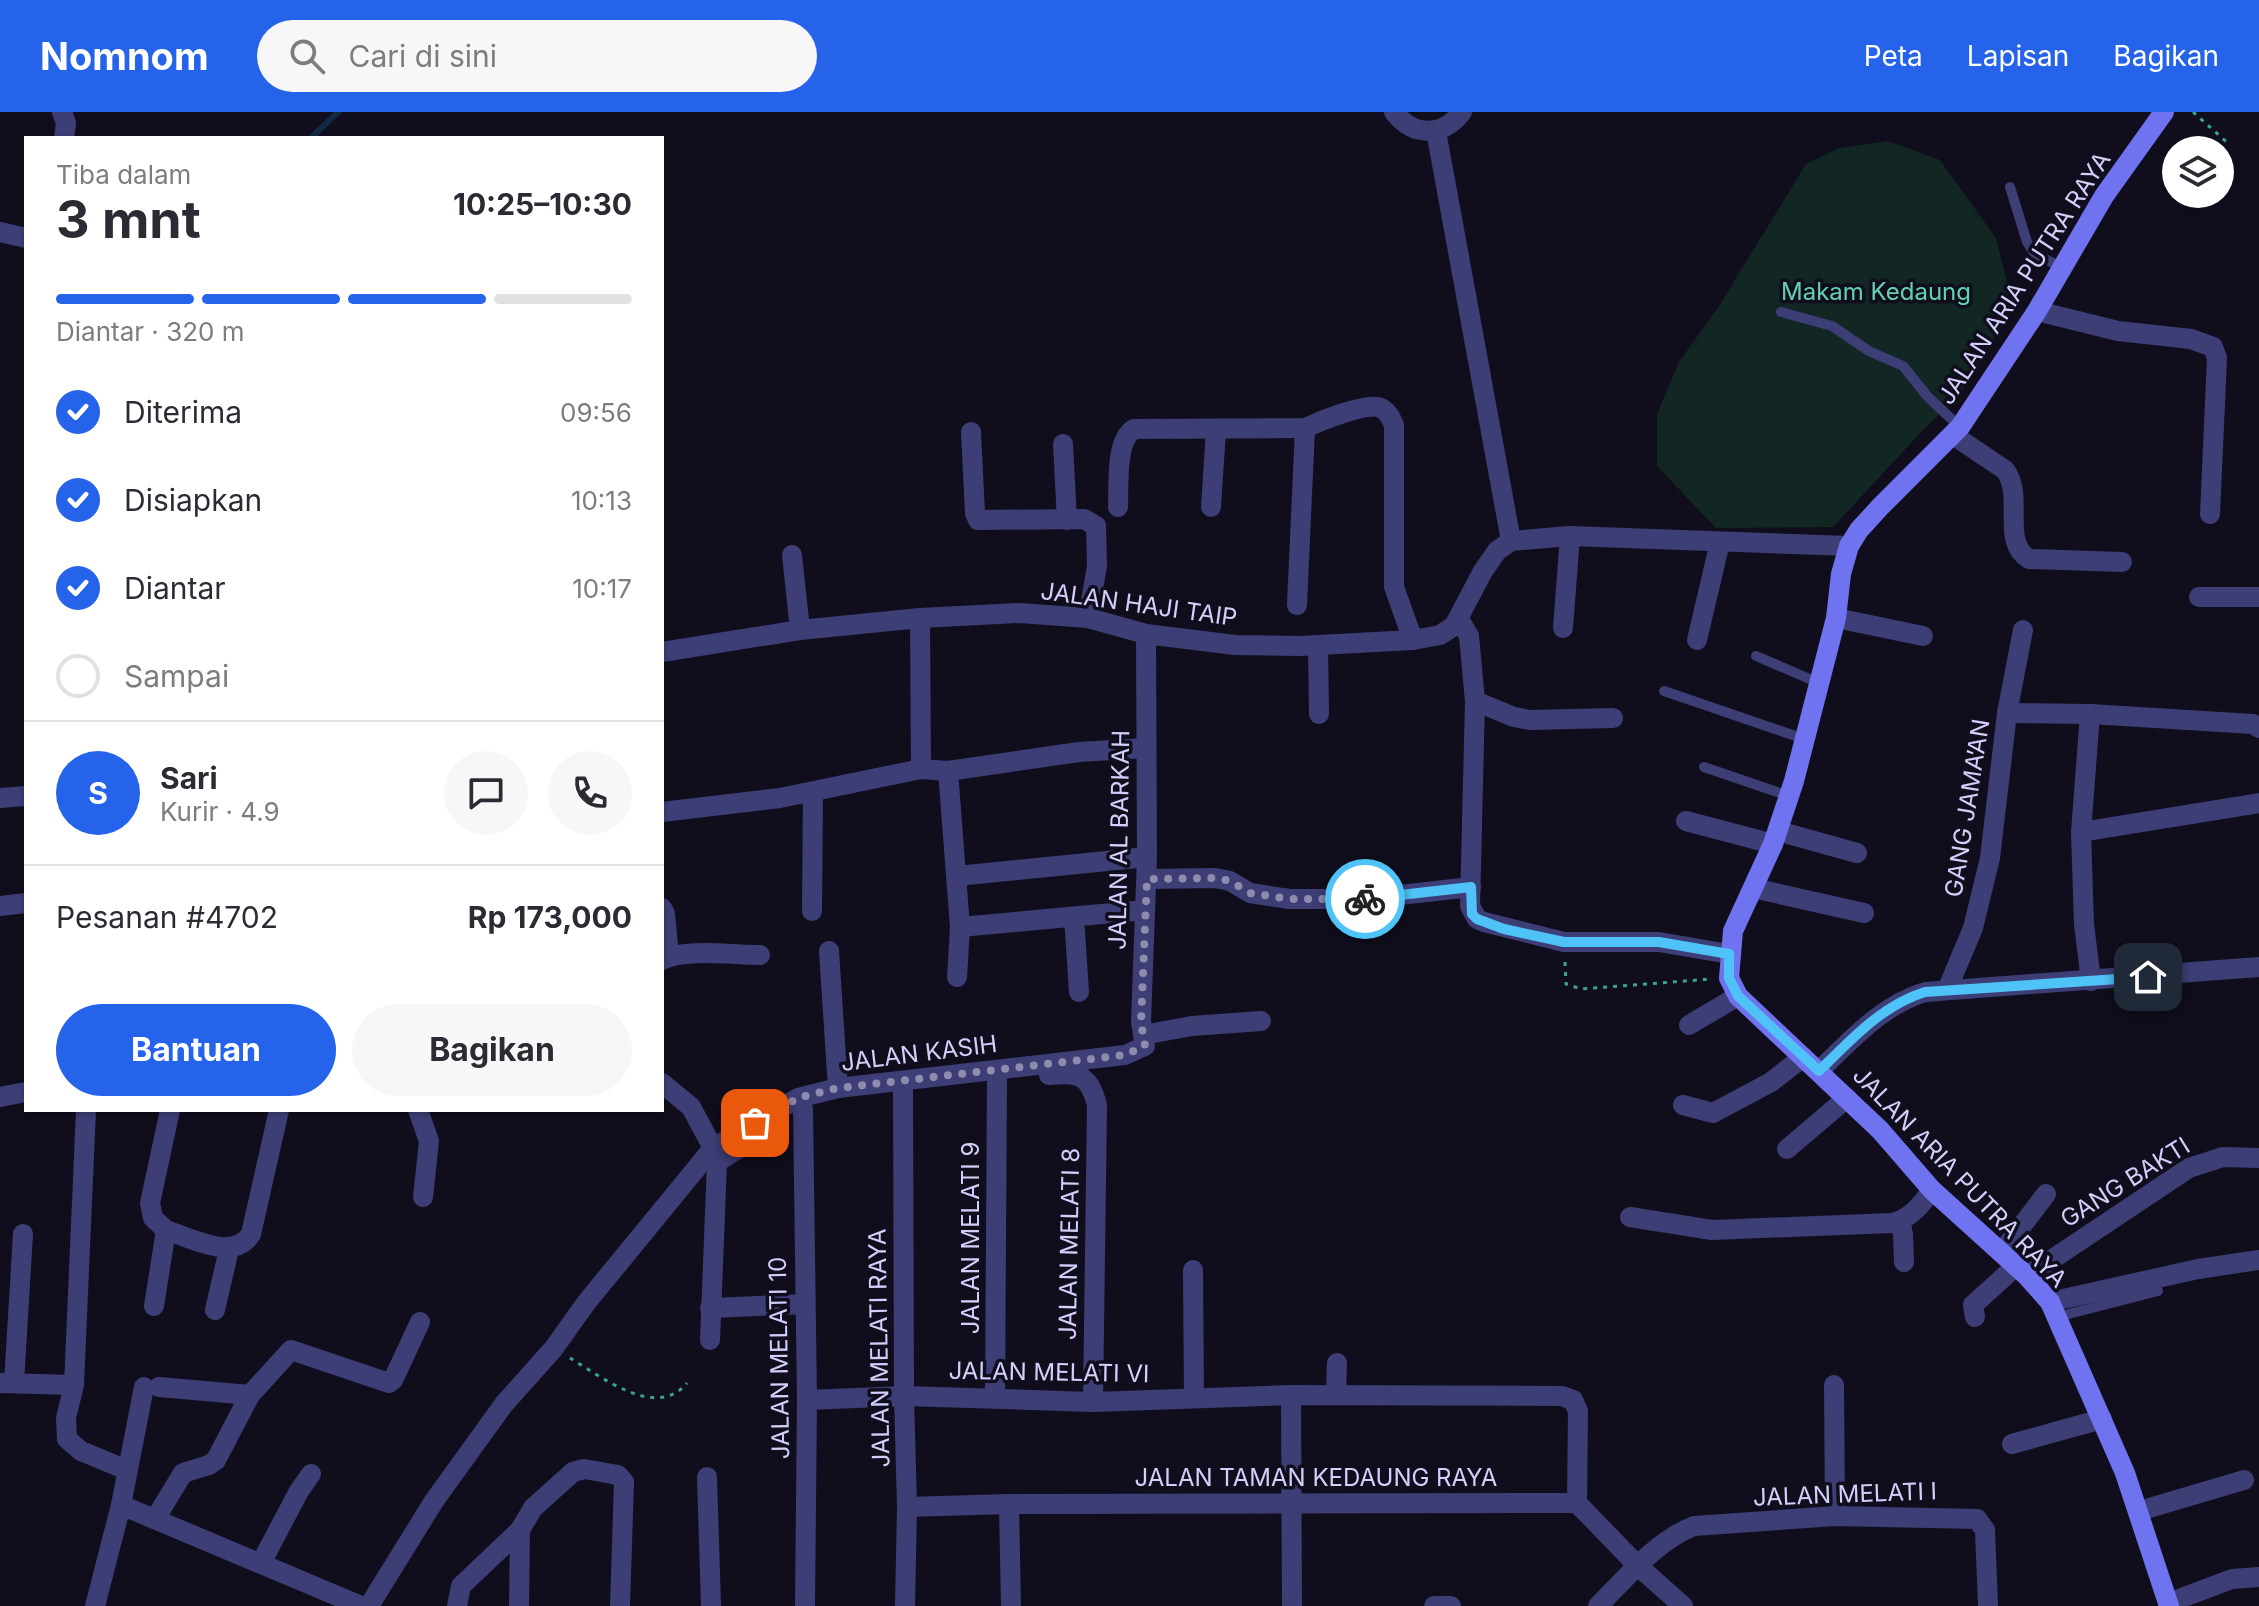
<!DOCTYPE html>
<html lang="id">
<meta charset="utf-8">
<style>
:root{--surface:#fff;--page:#f7f7f7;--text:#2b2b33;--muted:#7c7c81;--line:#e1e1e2;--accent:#2563eb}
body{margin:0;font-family:Inter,sans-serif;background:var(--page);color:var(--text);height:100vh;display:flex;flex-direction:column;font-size:30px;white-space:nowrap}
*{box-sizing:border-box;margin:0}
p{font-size:26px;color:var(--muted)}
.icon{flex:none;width:44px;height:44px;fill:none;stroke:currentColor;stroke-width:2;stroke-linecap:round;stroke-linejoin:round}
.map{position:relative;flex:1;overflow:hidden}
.side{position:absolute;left:24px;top:24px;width:640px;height:976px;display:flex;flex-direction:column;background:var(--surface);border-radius:0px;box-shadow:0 2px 6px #0004}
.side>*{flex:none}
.fabs{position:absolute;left:2162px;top:24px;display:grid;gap:16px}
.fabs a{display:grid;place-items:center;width:72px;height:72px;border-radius:50%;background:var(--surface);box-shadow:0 2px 6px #0004;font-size:40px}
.pin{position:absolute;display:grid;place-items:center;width:68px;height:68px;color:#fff;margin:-34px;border-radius:16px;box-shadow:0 4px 12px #0006}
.courier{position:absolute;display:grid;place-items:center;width:80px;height:80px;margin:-40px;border:6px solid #4fc3f7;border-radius:50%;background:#fff;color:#222;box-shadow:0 2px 10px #0007}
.overview em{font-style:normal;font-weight:700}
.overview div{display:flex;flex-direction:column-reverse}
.overview{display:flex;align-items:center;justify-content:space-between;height:136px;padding:0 32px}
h1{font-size:52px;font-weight:700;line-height:60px}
.bar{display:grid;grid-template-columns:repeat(4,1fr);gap:12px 8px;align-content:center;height:96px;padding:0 32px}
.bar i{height:10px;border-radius:6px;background:var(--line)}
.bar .selected{background:var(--accent)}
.bar p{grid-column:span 4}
.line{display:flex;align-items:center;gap:20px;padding:0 32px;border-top:2px solid var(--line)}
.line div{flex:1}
.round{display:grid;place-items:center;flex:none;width:84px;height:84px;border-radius:42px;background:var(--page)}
ol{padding:0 32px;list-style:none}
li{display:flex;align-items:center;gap:24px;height:88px}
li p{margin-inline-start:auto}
li .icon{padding:8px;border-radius:50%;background:var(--accent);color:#fff;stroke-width:4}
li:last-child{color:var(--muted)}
li i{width:44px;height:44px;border:4px solid var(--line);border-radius:50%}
.action{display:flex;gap:16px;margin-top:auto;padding:16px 32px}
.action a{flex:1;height:92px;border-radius:48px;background:var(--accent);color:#fff;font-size:32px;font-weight:700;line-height:92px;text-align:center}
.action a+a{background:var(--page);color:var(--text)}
header{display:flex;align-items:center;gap:48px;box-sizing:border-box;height:112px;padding:0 40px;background:var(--accent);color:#fff}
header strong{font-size:38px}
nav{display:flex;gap:44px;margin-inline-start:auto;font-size:28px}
.search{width:560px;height:72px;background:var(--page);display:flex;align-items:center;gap:20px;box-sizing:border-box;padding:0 28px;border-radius:44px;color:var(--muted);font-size:30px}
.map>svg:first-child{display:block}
.green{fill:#122624}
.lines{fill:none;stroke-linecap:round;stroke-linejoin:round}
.stream{stroke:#122741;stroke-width:6}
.path{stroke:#39a398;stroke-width:3;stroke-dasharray:4 6;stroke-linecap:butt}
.service{stroke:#3e3e77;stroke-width:10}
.minor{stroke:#3e3e77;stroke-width:20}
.tertiary{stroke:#3e3e77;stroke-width:20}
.secondary{stroke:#7073f0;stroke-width:20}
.done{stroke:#8e8bad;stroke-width:8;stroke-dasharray:0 14.4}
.route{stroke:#4fc3f7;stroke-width:10}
.labels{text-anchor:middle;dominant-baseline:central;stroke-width:7;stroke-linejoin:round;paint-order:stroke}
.street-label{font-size:24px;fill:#d2cffa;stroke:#100e1d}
.park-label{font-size:24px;fill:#63d1b1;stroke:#100e1d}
</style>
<header>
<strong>Nomnom</strong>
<div class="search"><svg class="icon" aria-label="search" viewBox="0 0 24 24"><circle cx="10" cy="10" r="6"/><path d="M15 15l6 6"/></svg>Cari di sini</div>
<nav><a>Peta</a><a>Lapisan</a><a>Bagikan</a></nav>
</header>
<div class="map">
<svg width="2259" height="1494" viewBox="0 0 2259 1494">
<rect width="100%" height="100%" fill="#100e1d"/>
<polygon class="green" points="1888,29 1940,48 1996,126 2013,195 1959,284 1925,316 1833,415 1716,416 1657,354 1657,302 1679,250 1719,194 1806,52 1840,36"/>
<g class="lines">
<polyline class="stream" points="311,26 338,0"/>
<g class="path">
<polyline points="2193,0 2230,33"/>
<polyline points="1565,850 1566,872 1581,877 1711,867"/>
<path d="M570,1246c33,20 87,62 117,25"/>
</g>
<g class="service">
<polyline points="2010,75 2027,130 2035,142 2063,156"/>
<polyline points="1781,200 1832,214 1869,239 1903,254 1928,285 1960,315"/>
<polyline points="1756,544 1819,571"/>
<polyline points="1664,579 1804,627"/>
<polyline points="1704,655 1789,684"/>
<polyline points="2057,1205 2158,1179"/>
</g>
<g class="minor">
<polyline points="62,0 66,11 64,26"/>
<polyline points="0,120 26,126"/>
<polyline points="2037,199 2118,219 2191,227 2213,235 2217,246 2210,402"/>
<polyline points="971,320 975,401 978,408 1084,407 1096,414 1097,454 1088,506"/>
<path d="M1953,323l52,35c20,26 -5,71 24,89l93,3"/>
<polyline points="1063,332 1067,408"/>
<path d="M1118,395c1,-21 -3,-67 16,-78l171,-1c15,-7 57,-24 73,-21 9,2 13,11 16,18v162l19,53"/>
<polyline points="1211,395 1216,318"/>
<polyline points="792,443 800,518"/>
<polyline points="2199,485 2259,485"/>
<polyline points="1297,493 1305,316"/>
<polyline points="920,506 921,657"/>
<polyline points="1836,506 1923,524"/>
<polyline points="1459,507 1469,524 1475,589 1470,794 1477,807 1484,810 1564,830 1659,830 1729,842"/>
<polyline points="1563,516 1570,424"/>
<polyline points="1697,528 1720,430"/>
<polyline points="1318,533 1319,602"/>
<polyline points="1475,589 1514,605 1530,608 1613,606"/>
<polyline points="2007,601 2090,602 2253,612 2259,616"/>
<polyline points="2090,602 2081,720 2084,812 2091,869"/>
<polyline points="948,659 960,815"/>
<polyline points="0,686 26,684"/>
<polyline points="662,700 780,686 921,657 948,659 1079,640 1146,636"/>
<polyline points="1686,709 1773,732"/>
<polyline points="1778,719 1857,741"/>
<polyline points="2081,720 2259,691"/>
<polyline points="957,764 1147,745"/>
<polyline points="1147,767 1215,766 1230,769 1250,781 1289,787 1364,787 1471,775"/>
<polyline points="1753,776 1864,801"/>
<polyline points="0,794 26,791"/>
<polyline points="662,796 665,802 669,844"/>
<polyline points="812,799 813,680"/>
<polyline points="1074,805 1079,880"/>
<polyline points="829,839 838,976"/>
<path d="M662,848c22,-12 72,-5 98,-5"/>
<polyline points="957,865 960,815 1145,798"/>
<polyline points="1947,878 1973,816 1990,746 2007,601 2023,518"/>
<polyline points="1689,913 1738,884"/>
<polyline points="1143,923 1192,914 1261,909"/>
<path d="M1819,959c32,-31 63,-66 106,-79l334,-25"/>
<path d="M1049,963c31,-3 40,0 48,30l-4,297"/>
<polyline points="662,971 691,995 713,1036"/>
<polyline points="903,977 904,1284 907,1395 905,1494"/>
<polyline points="1683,993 1713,1001 1771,970 1803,945"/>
<polyline points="803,997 807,1288 805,1494"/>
<polyline points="86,998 74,1273 66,1306 67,1327 81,1339 127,1358"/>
<polyline points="418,998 429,1029 423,1085"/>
<polyline points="1787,1037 1847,986"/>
<path d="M1630,1105l82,13 180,-7c18,-4 30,-19 40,-33"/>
<polyline points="1900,1109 1903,1122 1904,1150"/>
<path d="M166,1118c25,8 68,32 85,4l28,-124"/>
<polyline points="2002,1140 2046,1082"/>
<polyline points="1193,1158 1194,1286"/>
<polyline points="2027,1164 2189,1056 2223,1045 2259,1046"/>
<polyline points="2050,1190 2198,1157 2259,1148"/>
<polyline points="154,1194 166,1118 153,1106 150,1091 170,998"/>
<polyline points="710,1196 805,1192"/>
<polyline points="215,1198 229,1137"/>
<polyline points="1975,1205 1973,1193 2016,1154"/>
<polyline points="710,1228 717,1050 749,1030"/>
<polyline points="0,1271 74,1273"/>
<polyline points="14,1271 23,1122"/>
<polyline points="1834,1273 1835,1404"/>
<polyline points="159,1275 250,1283"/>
<polyline points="1291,1283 1292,1494"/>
<polyline points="1336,1283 1337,1251"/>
<polyline points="995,1286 997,967"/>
<polyline points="807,1288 904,1284 1093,1290 1291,1283 1562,1284 1573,1288 1578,1299 1577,1391"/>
<polyline points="2012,1332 2102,1307"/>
<polyline points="707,1365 711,1494"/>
<polyline points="1009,1392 1011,1494"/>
<polyline points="121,1393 361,1494"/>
<polyline points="907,1395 1009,1392 1577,1391 1638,1454 1683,1494"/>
<polyline points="2139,1399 2244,1368"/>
<polyline points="155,1407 183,1361 209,1353 216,1348 250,1283 291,1238 389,1271 393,1268 420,1210"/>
<polyline points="261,1451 299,1379 311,1362"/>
<polyline points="2168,1491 2232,1467 2259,1465"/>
<polyline points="95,1494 121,1393 144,1275"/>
<polyline points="369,1494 434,1389 504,1292 554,1236 586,1191 713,1036 798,986 838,976 1125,943 1145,934 1141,910 1147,745 1146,522"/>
<polyline points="457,1494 461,1474 520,1418"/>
<polyline points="519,1494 520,1418 533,1396 573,1360 584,1357 618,1363 624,1370 620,1494"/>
<polyline points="1434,1494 1451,1494"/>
<path d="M1598,1494c29,-29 58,-65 96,-80l141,-10 142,3 8,11 3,76"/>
</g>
<g class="tertiary">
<path d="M1394,0c19,25 49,25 68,0"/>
<polyline points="1436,19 1511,429"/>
<polyline points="662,540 800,518 920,506 1020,501 1088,506 1146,522 1235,533 1299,534 1413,528 1440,523 1454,514 1483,459 1497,439 1511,429 1570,424 1849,434"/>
<polyline points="0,985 26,980"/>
</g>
<polyline class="secondary" points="2164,0 2104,84 2037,199 1960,315 1880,395 1859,418 1849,434 1841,462 1836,506 1794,669 1773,732 1733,819 1729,866 1738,884 1880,1018 1932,1078 2027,1164 2050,1190 2125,1361 2169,1494"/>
</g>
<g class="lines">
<polyline class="done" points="755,1011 798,986 838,976 1125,943 1145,934 1141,910 1147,767 1215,766 1230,769 1250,781 1289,787 1365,787"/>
<path class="route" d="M1365,787l106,-12 1,27 5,5 27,10 60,13h95l70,12v24l9,18 81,75c32,-31 63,-66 106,-79l223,-15"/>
</g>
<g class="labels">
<g class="street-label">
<text transform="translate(2024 166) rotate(-57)">JALAN ARIA PUTRA RAYA</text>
<text transform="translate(1139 492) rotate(8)">JALAN HAJI TAIP</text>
<text transform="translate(1967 696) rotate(-81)">GANG JAMA’AN</text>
<text transform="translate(1119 728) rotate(-89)">JALAN AL BARKAH</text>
<text transform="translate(919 941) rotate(-7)">JALAN KASIH</text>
<text transform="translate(1960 1065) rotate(46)">JALAN ARIA PUTRA RAYA</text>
<text transform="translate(2125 1070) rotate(-32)">GANG BAKTI</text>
<text transform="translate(970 1126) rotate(-90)">JALAN MELATI 9</text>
<text transform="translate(1069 1132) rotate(-89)">JALAN MELATI 8</text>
<text transform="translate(879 1236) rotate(-91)">JALAN MELATI RAYA</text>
<text transform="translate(779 1246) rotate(-91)">JALAN MELATI 10</text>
<text transform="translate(1049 1260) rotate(1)">JALAN MELATI VI</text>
<text x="1316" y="1365">JALAN TAMAN KEDAUNG RAYA</text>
<text transform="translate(1845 1382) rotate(-2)">JALAN MELATI I</text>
</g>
<g class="park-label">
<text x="1876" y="179">Makam Kedaung</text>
</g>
</g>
</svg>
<div class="fabs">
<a><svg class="icon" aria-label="layers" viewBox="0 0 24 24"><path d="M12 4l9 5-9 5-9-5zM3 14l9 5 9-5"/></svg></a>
</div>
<div class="pin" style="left:755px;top:1011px;background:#ea580c"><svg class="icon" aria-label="bag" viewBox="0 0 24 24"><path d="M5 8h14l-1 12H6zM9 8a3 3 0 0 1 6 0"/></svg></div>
<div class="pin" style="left:2148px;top:865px;background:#1f2937"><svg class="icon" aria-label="home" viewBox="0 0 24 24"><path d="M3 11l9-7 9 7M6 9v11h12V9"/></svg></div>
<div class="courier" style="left:1365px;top:787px"><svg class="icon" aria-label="bike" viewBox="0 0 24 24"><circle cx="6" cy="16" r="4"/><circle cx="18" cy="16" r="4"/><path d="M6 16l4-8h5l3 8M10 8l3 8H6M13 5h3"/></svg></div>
<section class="side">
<div class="overview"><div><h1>3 mnt</h1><p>Tiba dalam</p></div><em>10:25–10:30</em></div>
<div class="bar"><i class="selected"></i><i class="selected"></i><i class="selected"></i><i></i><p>Diantar · 320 m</p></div>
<ol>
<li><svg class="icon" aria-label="check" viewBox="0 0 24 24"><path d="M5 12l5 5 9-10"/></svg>Diterima<p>09:56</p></li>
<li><svg class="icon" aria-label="check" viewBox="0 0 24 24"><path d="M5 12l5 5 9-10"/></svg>Disiapkan<p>10:13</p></li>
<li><svg class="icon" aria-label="check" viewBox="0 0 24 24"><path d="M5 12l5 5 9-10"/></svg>Diantar<p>10:17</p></li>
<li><i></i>Sampai</li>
</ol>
<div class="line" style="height:144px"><b class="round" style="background:var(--accent);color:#fff">S</b><div><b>Sari</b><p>Kurir · 4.9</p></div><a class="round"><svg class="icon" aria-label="chat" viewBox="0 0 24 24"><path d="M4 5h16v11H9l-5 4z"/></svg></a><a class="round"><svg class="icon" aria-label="phone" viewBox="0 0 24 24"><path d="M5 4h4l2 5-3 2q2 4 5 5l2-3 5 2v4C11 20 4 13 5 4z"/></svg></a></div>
<div class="line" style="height:104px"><div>Pesanan #4702</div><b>Rp 173,000</b></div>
<div class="action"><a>Bantuan</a><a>Bagikan</a></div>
</section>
</div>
